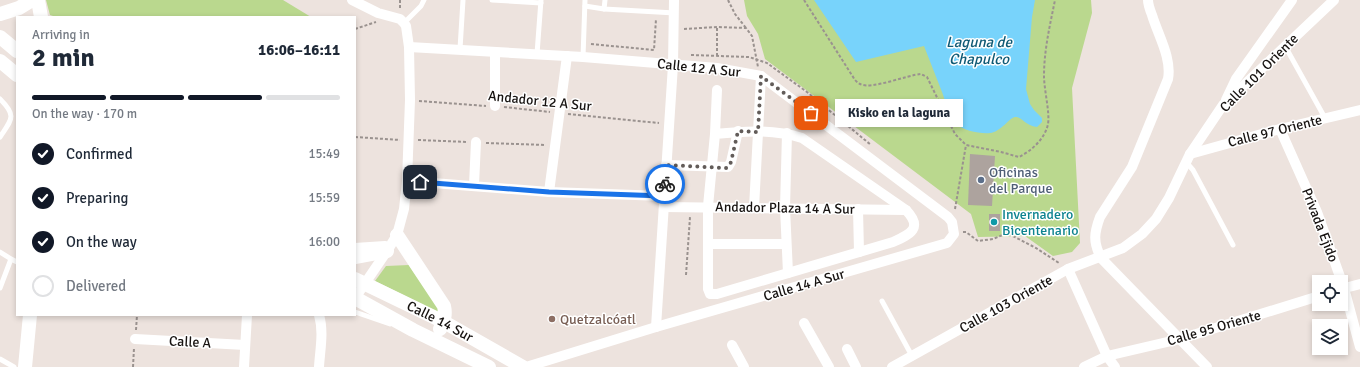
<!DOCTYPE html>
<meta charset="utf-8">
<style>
:root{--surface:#fff;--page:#f2f2f3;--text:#1f2937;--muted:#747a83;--line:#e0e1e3;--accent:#111827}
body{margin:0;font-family:Signika,sans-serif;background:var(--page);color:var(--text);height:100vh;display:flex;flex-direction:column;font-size:15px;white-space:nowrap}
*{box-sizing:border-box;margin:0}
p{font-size:13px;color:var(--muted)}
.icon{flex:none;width:22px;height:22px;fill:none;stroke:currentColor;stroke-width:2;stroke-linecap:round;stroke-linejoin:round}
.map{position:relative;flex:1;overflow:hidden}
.drawer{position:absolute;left:16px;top:16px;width:340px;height:300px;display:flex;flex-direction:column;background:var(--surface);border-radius:0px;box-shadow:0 2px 6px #0003}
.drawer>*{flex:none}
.fabs{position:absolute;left:1312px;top:275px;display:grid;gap:8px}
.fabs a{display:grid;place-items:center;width:36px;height:36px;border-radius:0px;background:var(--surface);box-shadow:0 2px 6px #0003;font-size:20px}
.pin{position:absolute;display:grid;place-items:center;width:34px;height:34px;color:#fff;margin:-17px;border-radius:8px;box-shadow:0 2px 6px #0006}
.courier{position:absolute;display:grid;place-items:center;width:40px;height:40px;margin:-20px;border:3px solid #1a73e8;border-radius:50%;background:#fff;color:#222;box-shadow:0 1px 5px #0007}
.bubble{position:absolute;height:28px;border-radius:0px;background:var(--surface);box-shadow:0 2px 6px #0003;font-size:13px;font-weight:700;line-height:28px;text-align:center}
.summary em{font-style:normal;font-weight:700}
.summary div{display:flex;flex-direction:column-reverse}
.summary{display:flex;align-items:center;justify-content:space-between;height:68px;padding:0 16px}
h1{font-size:26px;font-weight:700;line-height:30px}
.bar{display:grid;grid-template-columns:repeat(4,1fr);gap:6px 4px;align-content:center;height:48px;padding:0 16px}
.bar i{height:5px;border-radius:3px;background:var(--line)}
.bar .active{background:var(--accent)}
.bar p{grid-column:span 4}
ol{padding:0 16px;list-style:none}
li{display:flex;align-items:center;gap:12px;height:44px}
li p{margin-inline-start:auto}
li .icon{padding:4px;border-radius:50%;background:var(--accent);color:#fff;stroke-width:4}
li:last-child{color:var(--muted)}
li i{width:22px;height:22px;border:2px solid var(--line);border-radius:50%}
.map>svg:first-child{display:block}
.green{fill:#bad88e}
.water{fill:#78d3fb}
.building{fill:#ada39e}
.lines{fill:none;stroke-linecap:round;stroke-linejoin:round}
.path{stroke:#9a928f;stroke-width:2;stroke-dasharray:3 2;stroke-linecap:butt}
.lane{stroke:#fff;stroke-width:5}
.street{stroke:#fff;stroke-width:10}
.secondary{stroke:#fff;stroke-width:14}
.done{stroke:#625c59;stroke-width:4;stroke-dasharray:0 7.2}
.route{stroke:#1a73e8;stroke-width:5}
.service-dot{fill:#5c6f8a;stroke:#fff;stroke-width:1.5}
.culture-dot{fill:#0f9aa8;stroke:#fff;stroke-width:1.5}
.education-dot{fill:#8d6e63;stroke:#fff;stroke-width:1.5}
.labels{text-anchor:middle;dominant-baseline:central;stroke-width:3;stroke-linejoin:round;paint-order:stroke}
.street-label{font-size:14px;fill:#171311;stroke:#fff}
.service-label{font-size:14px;fill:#4e5e75;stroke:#fff;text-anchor:start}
.culture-label{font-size:14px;fill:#0d838f;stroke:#fff;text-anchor:start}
.education-label{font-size:14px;fill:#785e54;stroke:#fff;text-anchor:start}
.water-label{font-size:15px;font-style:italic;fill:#0f5a75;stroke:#fff}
</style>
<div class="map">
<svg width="1360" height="367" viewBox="0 0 1360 367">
<rect width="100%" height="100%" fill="#ede3de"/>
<g class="green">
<polygon points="46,0 283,0 311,17 56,17 50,15"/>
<polygon points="744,0 1091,0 1092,13 1072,88 1080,243 1072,252 1053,256 1025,236 978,237 971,214 765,59 758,34 747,16"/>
<polygon points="409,265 442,314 375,281 386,266"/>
</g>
<path class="water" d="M814,0h221l-3,17 -6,72 4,15 4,6 8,8v4l-5,5c-12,-1 -14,-10 -22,-10 -5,0 -14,15 -25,16 -9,1 -28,-2 -34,-10 -8,-8 -10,-21 -14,-31 -6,-15 -12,-31 -18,-46l-68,16z"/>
<g class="building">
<polygon points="970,154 995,156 992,206 968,205"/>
<rect x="989" y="214" width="11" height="17"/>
</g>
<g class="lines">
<g class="path">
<polyline points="400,0 400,10"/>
<polyline points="728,0 735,14 746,28"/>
<path d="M804,0l51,80c2,2 3,3 5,4 11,6 47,-9 61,-10l6,3 28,57 11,11 35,7 18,5c12,-6 26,-18 29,-33 2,-11 -4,-35 -4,-48 0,-26 6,-51 11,-76"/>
<polyline points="355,29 376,22"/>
<polyline points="684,29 717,27 746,28 752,36 758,67"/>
<polyline points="591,44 654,50 656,19"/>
<polyline points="691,55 749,57 767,63 807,92 871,145"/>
<polyline points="717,56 717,27"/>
<polyline points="419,101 486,106"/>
<polyline points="504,107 550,112"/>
<polyline points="568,114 659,123"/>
<polyline points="355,137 400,140"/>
<polyline points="418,140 468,142"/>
<polyline points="486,143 546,145"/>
<polyline points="955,209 966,145"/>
<polyline points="963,232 966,232 978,241 993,239 1007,233 1036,248 1059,263"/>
<polyline points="686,275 690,217"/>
<polyline points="136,330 137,315"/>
<polyline points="133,367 134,348"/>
</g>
<g class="lane">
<polyline points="492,0 541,3"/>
<polyline points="585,6 604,9 675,13"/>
<polyline points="604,9 605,0"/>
<polyline points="404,23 421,6 424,0"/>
<polyline points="1285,46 1325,118"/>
<polyline points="460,49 463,0"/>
<polyline points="537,54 541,0"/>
<polyline points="583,57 585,0"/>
<path d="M0,99c17,17 12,20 0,38"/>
<polyline points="1186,162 1193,170 1233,245"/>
<polyline points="0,252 11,259 17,262"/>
<polyline points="0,288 11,259"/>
<polyline points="882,301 912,356"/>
<polyline points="355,312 390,324"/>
<polyline points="0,359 14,367"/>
</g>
<g class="street">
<polyline points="352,0 378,13 400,19 404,23 406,26 409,47 410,100 407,181 404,209 397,235 387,251 355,298"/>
<path d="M1148,0c0,5 2,10 4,15 6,20 20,43 16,64l-36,88 -32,50c-6,16 -7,25 1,41l106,109"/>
<polyline points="409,47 583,57 717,68 761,76 948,217 952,222 954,234 947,243 656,327 526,367"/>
<polyline points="1226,100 1236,79 1292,0"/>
<polyline points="495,106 495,52"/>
<polyline points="1280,129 1317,212 1344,288 1360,347"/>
<polyline points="787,133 785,208 788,273"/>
<path d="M715,134c29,-3 59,-5 87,4l104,72c17,18 5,24 -13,32l-176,52h-7l-2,-5v-83l7,-72 2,-44"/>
<polyline points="1190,154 1280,129 1360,110"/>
<polyline points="666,165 728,167 731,162 738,131"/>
<polyline points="407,181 549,192 664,196"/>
<polyline points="474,185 476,142"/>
<polyline points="549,192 567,56"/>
<polyline points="664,207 906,210"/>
<polyline points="754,208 761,76"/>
<polyline points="858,209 859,252"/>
<polyline points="709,244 786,244"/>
<polyline points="355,248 385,246"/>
<polyline points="1068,269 1107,356 1115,367"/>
<polyline points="1341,289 1360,284"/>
<polyline points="804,323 829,367"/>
<polyline points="656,327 673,65 674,0"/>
<polyline points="135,339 245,345"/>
<polyline points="732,345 744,367"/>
<polyline points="847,349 856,367"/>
<polyline points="244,367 247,315"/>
<path d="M319,367c1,-17 5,-35 0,-52"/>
<polyline points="892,367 1068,269 1123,248 1142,234 1156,219 1169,198 1190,154 1223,105 1334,0"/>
<polyline points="1084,367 1107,356 1180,339 1319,296"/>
</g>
<g class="secondary">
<polyline points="38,0 41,17"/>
<polyline points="0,14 19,8 32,0"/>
<polyline points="0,37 17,51"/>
<polyline points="0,61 17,75"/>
<path d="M397,235l47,71c2,9 0,15 -4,23"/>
<polyline points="355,257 387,251"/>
<path id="s1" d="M355,279l89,43 79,45"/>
<polyline points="355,298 413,330 489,367"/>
<polyline points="25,367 30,315"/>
</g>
</g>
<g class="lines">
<polyline class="done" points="665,184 666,165 726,168 729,166 731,162 738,131 758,132 761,76 811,113"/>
<polyline class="route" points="420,182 549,192 664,196 665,184"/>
</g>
<circle class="service-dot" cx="981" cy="180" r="4"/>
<circle class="culture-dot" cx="994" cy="222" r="4"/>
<circle class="education-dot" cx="552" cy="319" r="4"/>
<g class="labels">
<g class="street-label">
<text transform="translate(699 68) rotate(6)">Calle 12 A Sur</text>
<text transform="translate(1259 73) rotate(-45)">Calle 101 Oriente</text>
<text transform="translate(540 101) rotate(6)">Andador 12 A Sur</text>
<text transform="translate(1275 131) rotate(-14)">Calle 97 Oriente</text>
<text transform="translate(785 208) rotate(1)">Andador Plaza 14 A Sur</text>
<text transform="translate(1320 225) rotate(69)">Privada Ejido</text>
<text transform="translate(804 285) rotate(-16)">Calle 14 A Sur</text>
<text transform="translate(1006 304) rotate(-29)">Calle 103 Oriente</text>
<text stroke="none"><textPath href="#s1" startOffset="95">Calle 14 Sur</textPath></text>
<text transform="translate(1214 328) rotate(-16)">Calle 95 Oriente</text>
<text transform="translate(190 342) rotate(3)">Calle A</text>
</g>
<g class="service-label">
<text x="989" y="172">Oficinas<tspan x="989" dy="16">del Parque</tspan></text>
</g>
<g class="culture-label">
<text x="1002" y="214">Invernadero<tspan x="1002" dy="16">Bicentenario</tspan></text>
</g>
<g class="education-label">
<text x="560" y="319">Quetzalcóatl</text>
</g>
<g class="water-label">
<text x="979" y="42">Laguna de<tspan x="979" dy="17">Chapulco</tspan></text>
</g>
</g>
</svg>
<div class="fabs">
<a><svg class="icon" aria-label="locate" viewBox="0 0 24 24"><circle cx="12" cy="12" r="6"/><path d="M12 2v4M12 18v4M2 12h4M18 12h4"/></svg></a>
<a><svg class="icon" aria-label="layers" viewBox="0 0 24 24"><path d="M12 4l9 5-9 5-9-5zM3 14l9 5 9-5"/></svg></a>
</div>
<div class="pin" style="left:811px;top:113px;background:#ea580c"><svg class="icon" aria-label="bag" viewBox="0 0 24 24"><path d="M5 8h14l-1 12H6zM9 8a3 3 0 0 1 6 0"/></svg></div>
<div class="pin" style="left:420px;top:182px;background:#1f2937"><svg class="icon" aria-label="home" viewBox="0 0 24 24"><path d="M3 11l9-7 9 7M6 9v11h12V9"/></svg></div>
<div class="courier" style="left:665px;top:184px"><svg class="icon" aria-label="bike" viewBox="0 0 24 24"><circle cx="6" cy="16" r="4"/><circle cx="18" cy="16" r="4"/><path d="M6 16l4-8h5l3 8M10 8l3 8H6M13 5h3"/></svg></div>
<div class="bubble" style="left:835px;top:99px;width:128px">Kisko en la laguna</div>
<section class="drawer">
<div class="summary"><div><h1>2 min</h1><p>Arriving in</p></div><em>16:06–16:11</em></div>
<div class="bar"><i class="active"></i><i class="active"></i><i class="active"></i><i></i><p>On the way · 170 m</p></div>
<ol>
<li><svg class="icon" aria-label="check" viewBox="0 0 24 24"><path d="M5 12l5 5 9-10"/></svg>Confirmed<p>15:49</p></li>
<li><svg class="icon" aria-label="check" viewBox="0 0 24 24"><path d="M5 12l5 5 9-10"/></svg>Preparing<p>15:59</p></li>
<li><svg class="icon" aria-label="check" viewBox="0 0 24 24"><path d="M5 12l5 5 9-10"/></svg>On the way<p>16:00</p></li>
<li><i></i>Delivered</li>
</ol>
</section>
</div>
